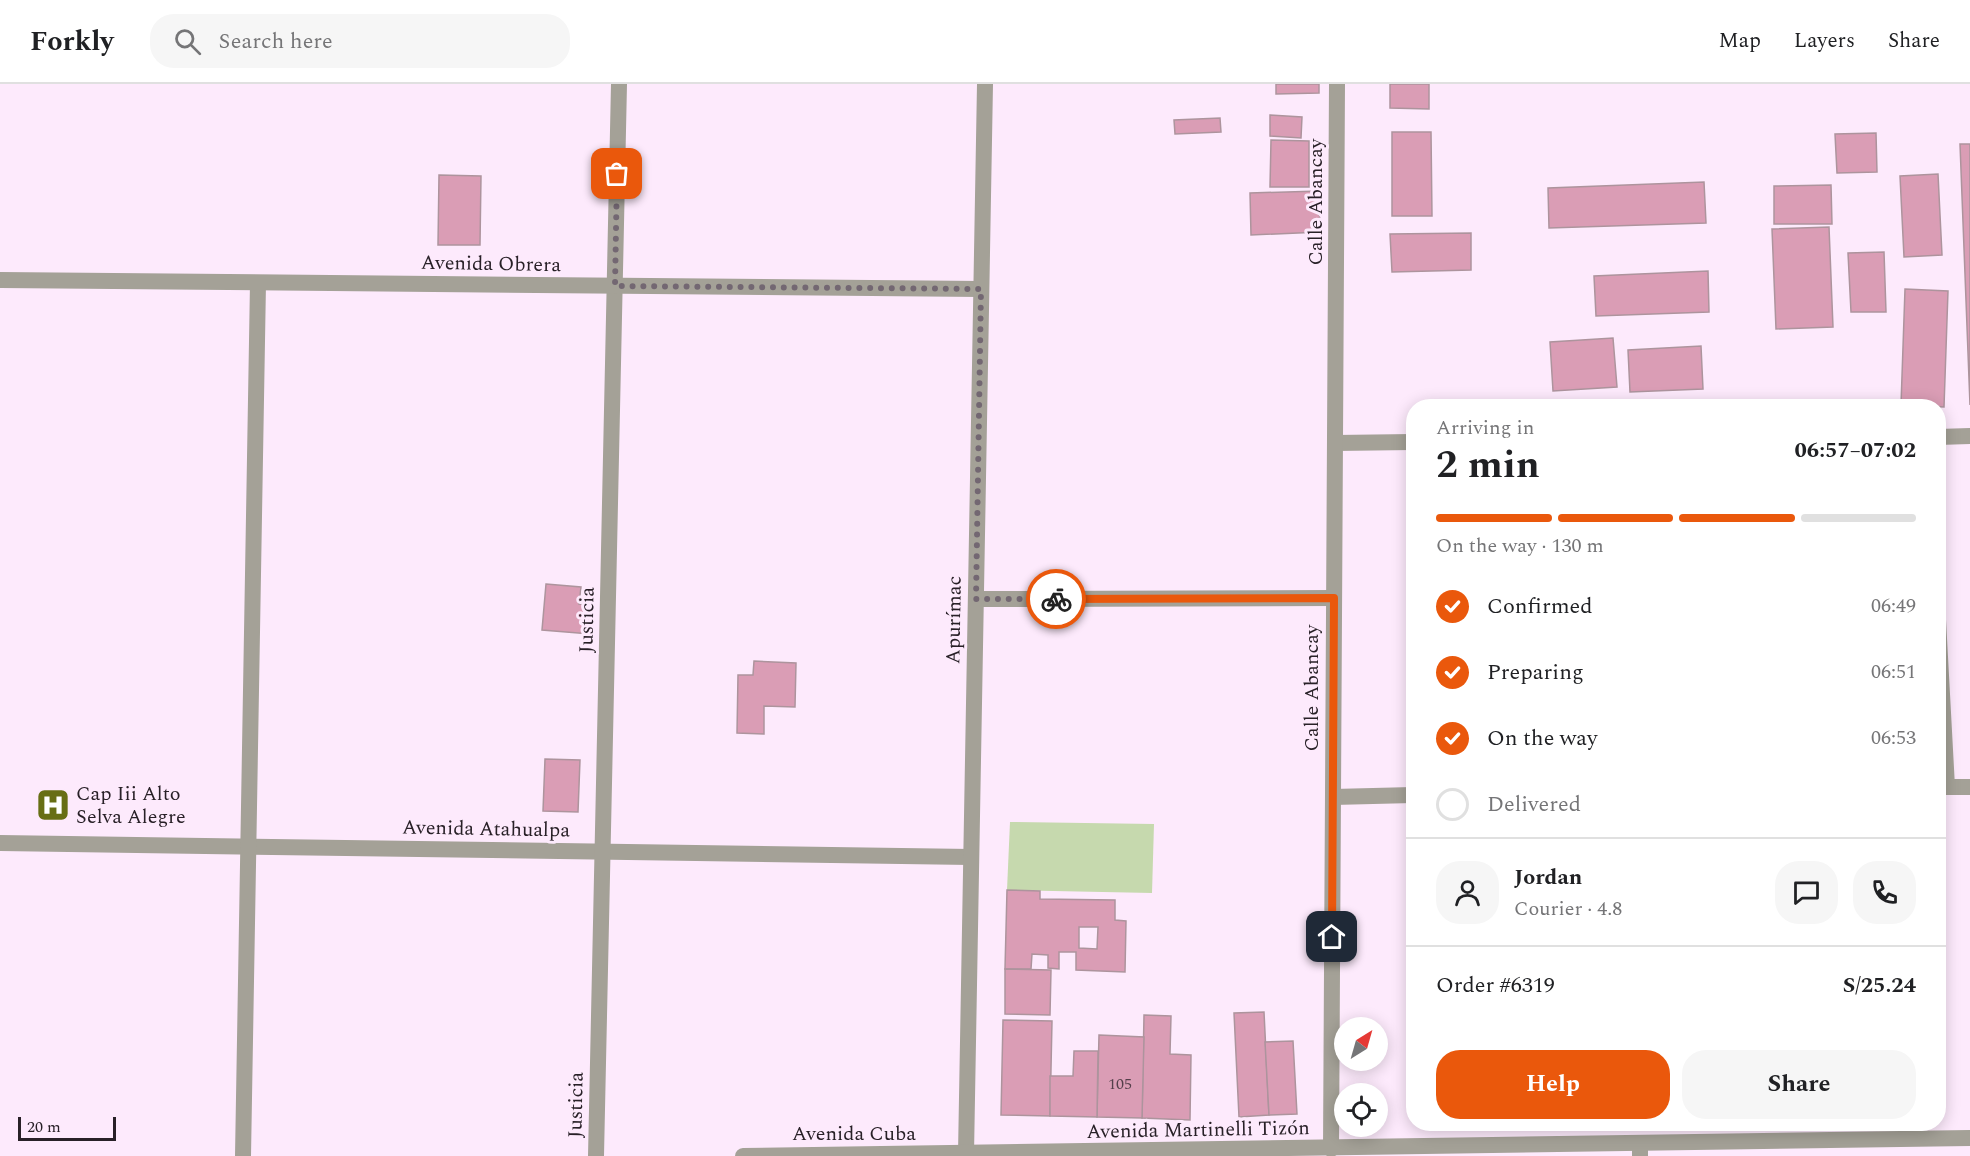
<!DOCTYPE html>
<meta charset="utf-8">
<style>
:root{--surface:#fff;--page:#f6f6f6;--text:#202124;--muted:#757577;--line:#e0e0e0;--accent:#ea580c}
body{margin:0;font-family:Spectral,serif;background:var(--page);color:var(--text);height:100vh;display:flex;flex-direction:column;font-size:22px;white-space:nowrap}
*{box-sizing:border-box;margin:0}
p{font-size:20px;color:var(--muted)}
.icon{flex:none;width:33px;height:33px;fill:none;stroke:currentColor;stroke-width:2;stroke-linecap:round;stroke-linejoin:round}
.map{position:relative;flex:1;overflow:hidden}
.drawer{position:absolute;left:1406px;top:315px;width:540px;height:732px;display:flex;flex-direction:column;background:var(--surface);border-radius:24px;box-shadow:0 3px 15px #0003}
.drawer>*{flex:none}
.needle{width:39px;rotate:37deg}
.controls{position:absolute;left:1334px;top:933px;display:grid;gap:12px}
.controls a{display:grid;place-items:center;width:54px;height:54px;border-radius:50%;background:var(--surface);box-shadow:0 3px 15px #0003;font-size:30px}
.scale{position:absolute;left:18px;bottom:15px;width:98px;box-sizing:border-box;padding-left:6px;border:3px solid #282027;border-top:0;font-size:16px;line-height:21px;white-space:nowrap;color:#282027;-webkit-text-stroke:4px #fdeafc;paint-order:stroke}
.pin{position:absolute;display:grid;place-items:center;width:51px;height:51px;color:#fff;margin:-26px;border-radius:12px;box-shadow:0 3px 9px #0006}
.courier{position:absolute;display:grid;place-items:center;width:60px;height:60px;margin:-30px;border:4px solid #ea580c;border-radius:50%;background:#fff;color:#222;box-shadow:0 2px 8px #0007}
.overview em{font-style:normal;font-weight:700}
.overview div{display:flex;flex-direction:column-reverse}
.overview{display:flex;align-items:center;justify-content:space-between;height:102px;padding:0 30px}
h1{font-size:39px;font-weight:700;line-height:45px}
.bar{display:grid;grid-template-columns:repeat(4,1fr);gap:9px 6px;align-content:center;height:72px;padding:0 30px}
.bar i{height:8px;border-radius:4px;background:var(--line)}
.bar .active{background:var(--accent)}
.bar p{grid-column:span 4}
.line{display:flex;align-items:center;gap:15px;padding:0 30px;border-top:2px solid var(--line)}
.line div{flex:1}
.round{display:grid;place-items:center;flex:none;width:63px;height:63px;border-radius:24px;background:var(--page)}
ol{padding:0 30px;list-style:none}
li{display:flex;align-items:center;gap:18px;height:66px}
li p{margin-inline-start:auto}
li .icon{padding:6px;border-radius:50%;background:var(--accent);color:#fff;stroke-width:4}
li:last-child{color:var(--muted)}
li i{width:33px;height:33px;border:3px solid var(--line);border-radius:50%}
.cta{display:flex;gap:12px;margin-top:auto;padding:12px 30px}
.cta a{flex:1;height:69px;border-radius:24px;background:var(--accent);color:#fff;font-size:24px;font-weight:700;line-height:69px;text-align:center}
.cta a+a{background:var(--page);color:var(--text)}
header{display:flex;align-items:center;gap:36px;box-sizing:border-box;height:84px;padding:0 30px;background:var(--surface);border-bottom:2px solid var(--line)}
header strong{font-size:28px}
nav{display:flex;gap:33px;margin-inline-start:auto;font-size:21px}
.search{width:420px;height:54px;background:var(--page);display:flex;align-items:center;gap:15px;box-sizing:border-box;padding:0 21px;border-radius:24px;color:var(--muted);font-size:22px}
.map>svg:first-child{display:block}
.green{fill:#c6d9ae}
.building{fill:#da9db5;stroke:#ad949d;stroke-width:1.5;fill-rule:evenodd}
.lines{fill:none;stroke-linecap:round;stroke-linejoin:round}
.minor{stroke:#a4a197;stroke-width:16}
.tertiary{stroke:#a4a197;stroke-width:16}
.done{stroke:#736772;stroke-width:6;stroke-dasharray:0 10.8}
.route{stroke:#ea580c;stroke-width:8}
.labels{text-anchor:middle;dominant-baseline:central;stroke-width:6;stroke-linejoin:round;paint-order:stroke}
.number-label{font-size:16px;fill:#543f4a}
.street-label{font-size:20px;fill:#282027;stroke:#fdeafc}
.poi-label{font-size:20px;fill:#282027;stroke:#fdeafc;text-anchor:start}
</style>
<header>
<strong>Forkly</strong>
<div class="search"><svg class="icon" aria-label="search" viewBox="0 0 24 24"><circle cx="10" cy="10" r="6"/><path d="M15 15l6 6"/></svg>Search here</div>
<nav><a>Map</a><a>Layers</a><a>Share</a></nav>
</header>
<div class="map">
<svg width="1970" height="1072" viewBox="0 0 1970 1072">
<rect width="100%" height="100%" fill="#fdeafc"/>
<polygon class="green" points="1010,738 1154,740 1152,809 1007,806"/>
<g class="building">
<polygon points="1276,0 1319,0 1319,9 1276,10"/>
<polygon points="1390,0 1429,0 1429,25 1390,24"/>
<polygon points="1270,31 1302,33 1301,54 1270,52"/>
<polygon points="1220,34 1221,48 1175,50 1174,36"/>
<polygon points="1392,48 1431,48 1432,132 1392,132"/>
<polygon points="1876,49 1877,88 1837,89 1835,50"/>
<polygon points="1271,56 1309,57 1309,103 1270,103"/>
<polygon points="1960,60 1970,60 1970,321"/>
<polygon points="1938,90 1942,171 1904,173 1900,92"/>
<polygon points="439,91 481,92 480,161 438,161"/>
<polygon points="1704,98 1706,139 1549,144 1548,104"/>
<polygon points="1831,101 1832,140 1774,140 1774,102"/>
<polygon points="1319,107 1320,148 1251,151 1250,109"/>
<polygon points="1829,143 1833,243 1776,245 1772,145"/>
<polygon points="1471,149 1471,186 1392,188 1390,150"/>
<polygon points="1884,168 1886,228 1851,228 1848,169"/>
<polygon points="1708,187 1709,228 1596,232 1594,192"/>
<polygon points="1905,205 1948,207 1944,323 1901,321"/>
<polygon points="1613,254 1617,303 1553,307 1550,258"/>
<polygon points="1701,262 1703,305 1630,308 1628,266"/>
<polygon points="546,500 581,503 579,520 593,521 590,550 542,546"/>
<polygon points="754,577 796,579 795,623 764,622 764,650 737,649 738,591 753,591"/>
<polygon points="545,675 580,676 578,728 543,727"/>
<path d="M1007,806l33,1v8l75,1v20l11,1 -1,51 -49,-2v-18h-17v17l-11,-1v-13l-16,-1 -1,15h-26zM1079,843h19l-1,22 -18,-1z"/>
<polygon points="1005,885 1051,886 1050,931 1005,930"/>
<polygon points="1264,928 1269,1031 1239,1033 1234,929"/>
<polygon points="1144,931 1171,932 1170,970 1191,971 1190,1036 1142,1034"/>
<polygon points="1003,936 1052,937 1050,1032 1001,1031"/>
<polygon points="1099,951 1144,953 1142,1034 1097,1033"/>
<polygon points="1293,957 1297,1030 1269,1031 1265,958"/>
<polygon points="1074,967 1098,967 1097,1033 1050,1032 1050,992 1073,992"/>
</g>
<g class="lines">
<g class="minor">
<polyline points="1938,353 1970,352"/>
<polyline points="1335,359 1413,358"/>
<polyline points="976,515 1334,514"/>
<polyline points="1938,536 1947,703"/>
<polyline points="1938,703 1970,703"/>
<polyline points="1333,713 1413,711"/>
<polyline points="0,759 971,773"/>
<polyline points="1640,1060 1640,1072"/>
<polyline points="1331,1065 1337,0"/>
<polyline points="243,1072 258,199"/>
<polyline points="596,1072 619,0"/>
</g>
<g class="tertiary">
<polyline points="0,196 981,205"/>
<polyline points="966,1070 985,0"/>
<polyline points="743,1072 1970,1054"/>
</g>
</g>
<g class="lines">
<polyline class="done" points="617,90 615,202 981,205 976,515 1056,515"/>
<polyline class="route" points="1056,515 1334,514 1332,853"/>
</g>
<defs>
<g id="hospital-square" transform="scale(1.725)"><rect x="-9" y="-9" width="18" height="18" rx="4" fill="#676e14" stroke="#fdeafc"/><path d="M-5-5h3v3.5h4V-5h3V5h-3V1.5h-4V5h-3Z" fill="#fff"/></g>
</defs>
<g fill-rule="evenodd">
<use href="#hospital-square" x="53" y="721"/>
</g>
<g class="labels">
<g class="number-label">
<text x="1120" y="1000">105</text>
</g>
<g class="street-label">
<text transform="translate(1316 118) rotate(-90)">Calle Abancay</text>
<text transform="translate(491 180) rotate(1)">Avenida Obrera</text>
<text transform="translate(587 536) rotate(-89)">Justicia</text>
<text transform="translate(954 536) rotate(-89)">Apurímac</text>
<text transform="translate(1312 604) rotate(-90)">Calle Abancay</text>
<text transform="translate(486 745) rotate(1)">Avenida Atahualpa</text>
<text transform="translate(576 1021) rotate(-89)">Justicia</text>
<text transform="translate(1198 1046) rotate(-1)">Avenida Martinelli Tizón</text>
<text x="854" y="1050">Avenida Cuba</text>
</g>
<g class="poi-label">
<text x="76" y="710">Cap Iii Alto<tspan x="76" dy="23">Selva Alegre</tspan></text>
</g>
</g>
</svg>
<div class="controls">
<a><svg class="needle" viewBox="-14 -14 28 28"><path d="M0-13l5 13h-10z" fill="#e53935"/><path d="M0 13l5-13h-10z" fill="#757577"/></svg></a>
<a><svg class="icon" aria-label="locate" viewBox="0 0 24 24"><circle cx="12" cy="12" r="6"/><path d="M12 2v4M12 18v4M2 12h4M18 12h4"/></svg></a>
</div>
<div class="scale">20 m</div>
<div class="pin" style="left:617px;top:90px;background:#ea580c"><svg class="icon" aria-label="bag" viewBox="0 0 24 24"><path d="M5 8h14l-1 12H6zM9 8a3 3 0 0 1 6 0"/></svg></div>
<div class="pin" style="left:1332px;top:853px;background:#1f2937"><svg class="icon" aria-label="home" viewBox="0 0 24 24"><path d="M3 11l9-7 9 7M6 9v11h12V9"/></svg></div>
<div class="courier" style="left:1056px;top:515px"><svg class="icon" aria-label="bike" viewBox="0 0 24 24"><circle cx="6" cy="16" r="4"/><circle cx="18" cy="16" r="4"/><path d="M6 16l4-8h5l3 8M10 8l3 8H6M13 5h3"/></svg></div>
<section class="drawer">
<div class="overview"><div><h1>2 min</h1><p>Arriving in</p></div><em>06:57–07:02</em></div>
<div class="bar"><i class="active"></i><i class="active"></i><i class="active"></i><i></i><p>On the way · 130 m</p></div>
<ol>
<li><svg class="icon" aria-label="check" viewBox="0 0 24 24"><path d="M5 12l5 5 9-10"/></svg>Confirmed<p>06:49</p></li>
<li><svg class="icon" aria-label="check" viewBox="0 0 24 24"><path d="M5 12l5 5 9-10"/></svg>Preparing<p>06:51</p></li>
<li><svg class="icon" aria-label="check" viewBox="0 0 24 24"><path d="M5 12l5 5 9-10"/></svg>On the way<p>06:53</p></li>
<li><i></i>Delivered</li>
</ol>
<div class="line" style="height:108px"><a class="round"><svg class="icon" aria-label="person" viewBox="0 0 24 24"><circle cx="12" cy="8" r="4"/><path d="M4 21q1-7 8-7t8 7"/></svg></a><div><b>Jordan</b><p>Courier · 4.8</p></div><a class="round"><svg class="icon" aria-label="chat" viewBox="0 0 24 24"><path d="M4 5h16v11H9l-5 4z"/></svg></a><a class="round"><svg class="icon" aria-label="phone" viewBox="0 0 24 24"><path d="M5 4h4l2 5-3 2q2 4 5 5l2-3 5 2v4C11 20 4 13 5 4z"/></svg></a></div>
<div class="line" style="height:78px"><div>Order #6319</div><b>S/25.24</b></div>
<div class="cta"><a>Help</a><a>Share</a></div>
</section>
</div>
